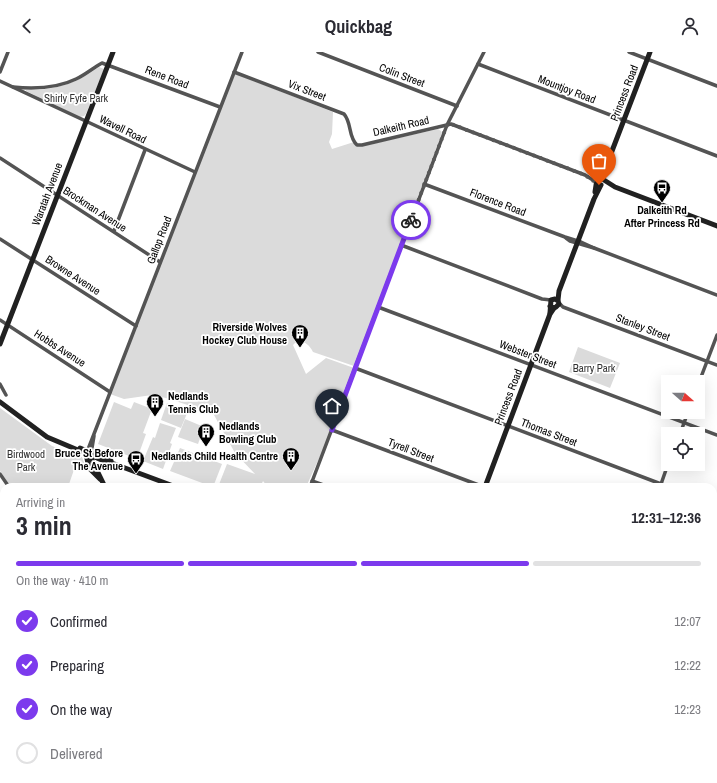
<!DOCTYPE html>
<meta charset="utf-8">
<style>
:root{--surface:#fff;--page:#f7f7f7;--text:#2b2b33;--muted:#7c7c81;--line:#e1e1e2;--accent:#7c3aed}
body{margin:0;font-family:"Archivo Narrow",sans-serif;background:var(--page);color:var(--text);height:100vh;display:flex;flex-direction:column;font-size:15px;white-space:nowrap}
*{box-sizing:border-box;margin:0}
p{font-size:13px;color:var(--muted)}
.icon{flex:none;width:22px;height:22px;fill:none;stroke:currentColor;stroke-width:2;stroke-linecap:round;stroke-linejoin:round}
.map{position:relative;flex:1;overflow:hidden}
.side{position:absolute;left:0px;top:431px;width:717px;height:300px;display:flex;flex-direction:column;background:var(--surface);border-radius:12px 12px 0 0;box-shadow:0 4px 16px #0002}
.side>*{flex:none}
.needle{width:26px;rotate:111deg}
.fabs{position:absolute;left:661px;top:323px;display:grid;gap:8px}
.fabs a{display:grid;place-items:center;width:44px;height:44px;border-radius:0px;background:var(--surface);box-shadow:0 4px 16px #0002;font-size:20px}
.pin{position:absolute;display:grid;place-items:center;width:34px;height:34px;color:#fff;margin:-41px -17px;border-radius:50% 50% 50% 0;rotate:-45deg;box-shadow:0 0 4px #0007}
.pin .icon{rotate:45deg}
.courier{position:absolute;display:grid;place-items:center;width:40px;height:40px;margin:-20px;border:3px solid #7c3aed;border-radius:50%;background:#fff;color:#222;box-shadow:0 1px 5px #0007}
.overview em{font-style:normal;font-weight:700}
.overview div{display:flex;flex-direction:column-reverse}
.overview{display:flex;align-items:center;justify-content:space-between;height:68px;padding:0 16px}
h1{font-size:26px;font-weight:700;line-height:30px}
.bar{display:grid;grid-template-columns:repeat(4,1fr);gap:6px 4px;align-content:center;height:48px;padding:0 16px}
.bar i{height:5px;border-radius:3px;background:var(--line)}
.bar .on{background:var(--accent)}
.bar p{grid-column:span 4}
ol{padding:0 16px;list-style:none}
li{display:flex;align-items:center;gap:12px;height:44px}
li p{margin-inline-start:auto}
li .icon{padding:4px;border-radius:50%;background:var(--accent);color:#fff;stroke-width:4}
li:last-child{color:var(--muted)}
li i{width:22px;height:22px;border:2px solid var(--line);border-radius:50%}
header{display:flex;justify-content:space-between;align-items:center;height:52px;padding:0 16px;background:var(--surface);font-size:18px;font-weight:700}
.map>svg:first-child{display:block}
.green{fill:#dbdbdb}
.water{fill:#a2a2a2}
.lines{fill:none;stroke-linecap:round;stroke-linejoin:round}
.street{stroke:#545454;stroke-width:3.5}
.secondary{stroke:#212121;stroke-width:5}
.done{stroke:#595959;stroke-width:4;stroke-dasharray:0 7.2}
.route{stroke:#7c3aed;stroke-width:5}
.labels{text-anchor:middle;dominant-baseline:central;stroke-width:3.5;stroke-linejoin:round;paint-order:stroke}
.street-label{font-size:11px;fill:#000;stroke:#fff}
.park-label{font-size:11px;fill:#323232;stroke:#fff}
.poi-label{font-size:11px;font-weight:bold;fill:#000;stroke:#fff;text-anchor:end}
</style>
<header><svg class="icon" aria-label="back" viewBox="0 0 24 24"><path d="M15 5l-7 7 7 7"/></svg>Quickbag<svg class="icon" aria-label="person" viewBox="0 0 24 24"><circle cx="12" cy="8" r="4"/><path d="M4 21q1-7 8-7t8 7"/></svg></header>
<div class="map">
<svg width="717" height="731" viewBox="0 0 717 731">
<rect width="100%" height="100%" fill="#fff"/>
<g class="green">
<path d="M99,15l5,2 -18,45 -2,2 -4,1 -54,-26v-1c28,1 51,-7 73,-23z"/>
<path d="M234,21l99,39 -1,22 -3,8 3,7 22,-7 9,4 75,-17 3,2 1,2 -88,233 -41,-14c-3,-6 -8,-11 -15,-12l-5,5 13,29 20,-16 28,10 -22,62 -26,57h-38l-5,-6 -3,6h-42l9,-23 28,10 -20,-21 -21,-38 -17,-7 -31,-10 -14,-3 -28,4 -14,-5z"/>
<polygon points="578,295 620,311 610,336 569,320"/>
<polygon points="114,350 131,357 134,350 152,357 143,381 146,382 137,407 98,392"/>
<polygon points="167,351 188,359 181,376 161,368"/>
<polygon points="0,356 52,394 82,405 86,416 77,409 68,435 11,435 0,419"/>
<polygon points="185,367 204,375 198,392 178,385"/>
<polygon points="160,371 176,376 170,391 172,392 163,417 143,409 153,385 155,386"/>
<polygon points="180,396 222,412 213,435 170,419"/>
<polygon points="95,727 148,727 143,731 98,731"/>
</g>
<polygon class="water" points="0,508 4,515 4,727 95,727 98,731 0,731"/>
<g class="lines">
<g class="street">
<polyline points="318,0 457,54"/>
<polyline points="629,0 717,34"/>
<polyline points="478,12 717,104"/>
<polyline points="0,20 8,0"/>
<path d="M234,20l110,42c8,9 4,23 13,31h5l89,-21 134,51 11,7"/>
<polyline points="0,29 195,120"/>
<path d="M13,35c21,2 43,2 63,-8 9,-4 17,-11 26,-16l118,44"/>
<polyline points="0,106 160,210"/>
<polyline points="424,132 565,185 581,190 594,196"/>
<polyline points="114,179 145,98"/>
<polyline points="566,186 570,189 594,196 717,243"/>
<polyline points="0,187 136,274"/>
<polyline points="401,193 542,247 551,248"/>
<polyline points="559,251 563,255 717,313"/>
<polyline points="378,255 717,383"/>
<polyline points="0,268 110,340"/>
<polyline points="355,316 669,435"/>
<polyline points="0,332 6,343"/>
<polyline points="698,333 717,283"/>
<polyline points="332,378 484,435"/>
<polyline points="680,382 688,360"/>
<polyline points="87,400 242,0"/>
<polyline points="91,402 94,384"/>
<polyline points="0,422 9,435"/>
<polyline points="312,429 329,435"/>
<polyline points="310,435 447,73 484,0"/>
<polyline points="660,435 668,412"/>
<polyline points="713,452 717,453"/>
<polyline points="713,521 717,523"/>
<polyline points="713,580 717,581"/>
<polyline points="713,701 717,702"/>
<polyline points="615,727 626,731"/>
<polyline points="157,731 161,727"/>
<polyline points="547,731 549,727"/>
</g>
<g class="secondary">
<polyline points="600,125 607,112 650,0"/>
<polyline points="604,128 615,135 717,174"/>
<polyline points="595,140 597,127 600,125 602,126"/>
<polyline points="558,248 559,239 594,147 601,133"/>
<polyline points="550,261 551,248 555,247 558,249 559,252 556,255 554,256 550,254"/>
<polyline points="0,292 113,0"/>
<polyline points="0,350 47,385 104,409 117,413 176,435"/>
<polyline points="80,396 111,409"/>
<polyline points="86,402 89,416 100,427"/>
<polyline points="90,404 105,435"/>
<polyline points="485,435 550,262 554,256"/>
<polyline points="713,638 717,640"/>
<polyline points="264,727 266,731"/>
<polyline points="448,727 458,731"/>
<polyline points="456,727 467,731"/>
<polyline points="373,731 374,727"/>
</g>
</g>
<g class="lines">
<polyline class="done" points="411,168 447,73 451,72 585,123 599,133"/>
<polyline class="route" points="332,378 411,168"/>
</g>
<defs>
<g id="bus-pin" transform="scale(0.9)"><path d="M0 17L-7.5 6A9.5 9.5 0 1 1 7.5 6Z" fill="#000" stroke="#fff"/><path d="M-5-6H5V4H4V6H2V4H-2V6H-4V4H-5ZM-3.5-4V0h7V-4ZM-3.5 1.2v1.5H-2V1.2ZM2 1.2v1.5H3.5V1.2Z" fill="#fff"/></g>
<g id="building-pin" transform="scale(0.9)"><path d="M0 17L-7.5 6A9.5 9.5 0 1 1 7.5 6Z" fill="#000" stroke="#fff"/><path d="M-4-6H4V6H1V3H-1V6H-4ZM-2.5-4.3h1.7v1.8h-1.7ZM.8-4.3h1.7v1.8H.8ZM-2.5-1h1.7V.8h-1.7ZM.8-1h1.7V.8H.8Z" fill="#fff"/></g>
</defs>
<g fill-rule="evenodd">
<use href="#bus-pin" x="662" y="136"/>
<use href="#building-pin" x="300" y="281"/>
<use href="#building-pin" x="155" y="350"/>
<use href="#building-pin" x="206" y="380"/>
<use href="#building-pin" x="291" y="404"/>
<use href="#bus-pin" x="136" y="407"/>
</g>
<g class="labels">
<g class="street-label">
<text transform="translate(402 23) rotate(21)">Colin Street</text>
<text transform="translate(167 25) rotate(21)">Rene Road</text>
<text transform="translate(567 37) rotate(21)">Mountjoy Road</text>
<text transform="translate(307 38) rotate(21)">Vix Street</text>
<text transform="translate(624 41) rotate(-69)">Princess Road</text>
<text transform="translate(401 74) rotate(-13)">Dalkeith Road</text>
<text transform="translate(123 77) rotate(26)">Wavell Road</text>
<text transform="translate(47 142) rotate(-69)">Waratah Avenue</text>
<text transform="translate(498 150) rotate(21)">Florence Road</text>
<text transform="translate(95 157) rotate(33)">Brockman Avenue</text>
<text transform="translate(159 188) rotate(-69)">Gallop Road</text>
<text transform="translate(73 223) rotate(33)">Browne Avenue</text>
<text transform="translate(643 275) rotate(21)">Stanley Street</text>
<text transform="translate(60 296) rotate(33)">Hobbs Avenue</text>
<text transform="translate(528 302) rotate(21)">Webster Street</text>
<text transform="translate(508 345) rotate(-69)">Princess Road</text>
<text transform="translate(549 380) rotate(21)">Thomas Street</text>
<text transform="translate(411 398) rotate(21)">Tyrell Street</text>
</g>
<g class="park-label">
<text x="76" y="46">Shirly Fyfe Park</text>
<text x="594" y="316">Barry Park</text>
<text x="26" y="402">Birdwood<tspan x="26" dy="13">Park</tspan></text>
</g>
<g class="poi-label">
<text x="662" y="158" text-anchor="middle">Dalkeith Rd<tspan x="662" dy="13">After Princess Rd</tspan></text>
<text x="287" y="275">Riverside Wolves<tspan x="287" dy="13">Hockey Club House</tspan></text>
<text x="168" y="344" text-anchor="start">Nedlands<tspan x="168" dy="13">Tennis Club</tspan></text>
<text x="219" y="374" text-anchor="start">Nedlands<tspan x="219" dy="13">Bowling Club</tspan></text>
<text x="123" y="401">Bruce St Before<tspan x="123" dy="13">The Avenue</tspan></text>
<text x="278" y="404">Nedlands Child Health Centre</text>
</g>
</g>
</svg>
<div class="fabs">
<a><svg class="needle" viewBox="-14 -14 28 28"><path d="M0-13l5 13h-10z" fill="#e53935"/><path d="M0 13l5-13h-10z" fill="#7c7c81"/></svg></a>
<a><svg class="icon" aria-label="locate" viewBox="0 0 24 24"><circle cx="12" cy="12" r="6"/><path d="M12 2v4M12 18v4M2 12h4M18 12h4"/></svg></a>
</div>
<div class="pin" style="left:599px;top:133px;background:#ea580c"><svg class="icon" aria-label="bag" viewBox="0 0 24 24"><path d="M5 8h14l-1 12H6zM9 8a3 3 0 0 1 6 0"/></svg></div>
<div class="pin" style="left:332px;top:378px;background:#1f2937"><svg class="icon" aria-label="home" viewBox="0 0 24 24"><path d="M3 11l9-7 9 7M6 9v11h12V9"/></svg></div>
<div class="courier" style="left:411px;top:168px"><svg class="icon" aria-label="bike" viewBox="0 0 24 24"><circle cx="6" cy="16" r="4"/><circle cx="18" cy="16" r="4"/><path d="M6 16l4-8h5l3 8M10 8l3 8H6M13 5h3"/></svg></div>
<section class="side">
<div class="overview"><div><h1>3 min</h1><p>Arriving in</p></div><em>12:31–12:36</em></div>
<div class="bar"><i class="on"></i><i class="on"></i><i class="on"></i><i></i><p>On the way · 410 m</p></div>
<ol>
<li><svg class="icon" aria-label="check" viewBox="0 0 24 24"><path d="M5 12l5 5 9-10"/></svg>Confirmed<p>12:07</p></li>
<li><svg class="icon" aria-label="check" viewBox="0 0 24 24"><path d="M5 12l5 5 9-10"/></svg>Preparing<p>12:22</p></li>
<li><svg class="icon" aria-label="check" viewBox="0 0 24 24"><path d="M5 12l5 5 9-10"/></svg>On the way<p>12:23</p></li>
<li><i></i>Delivered</li>
</ol>
</section>
</div>
